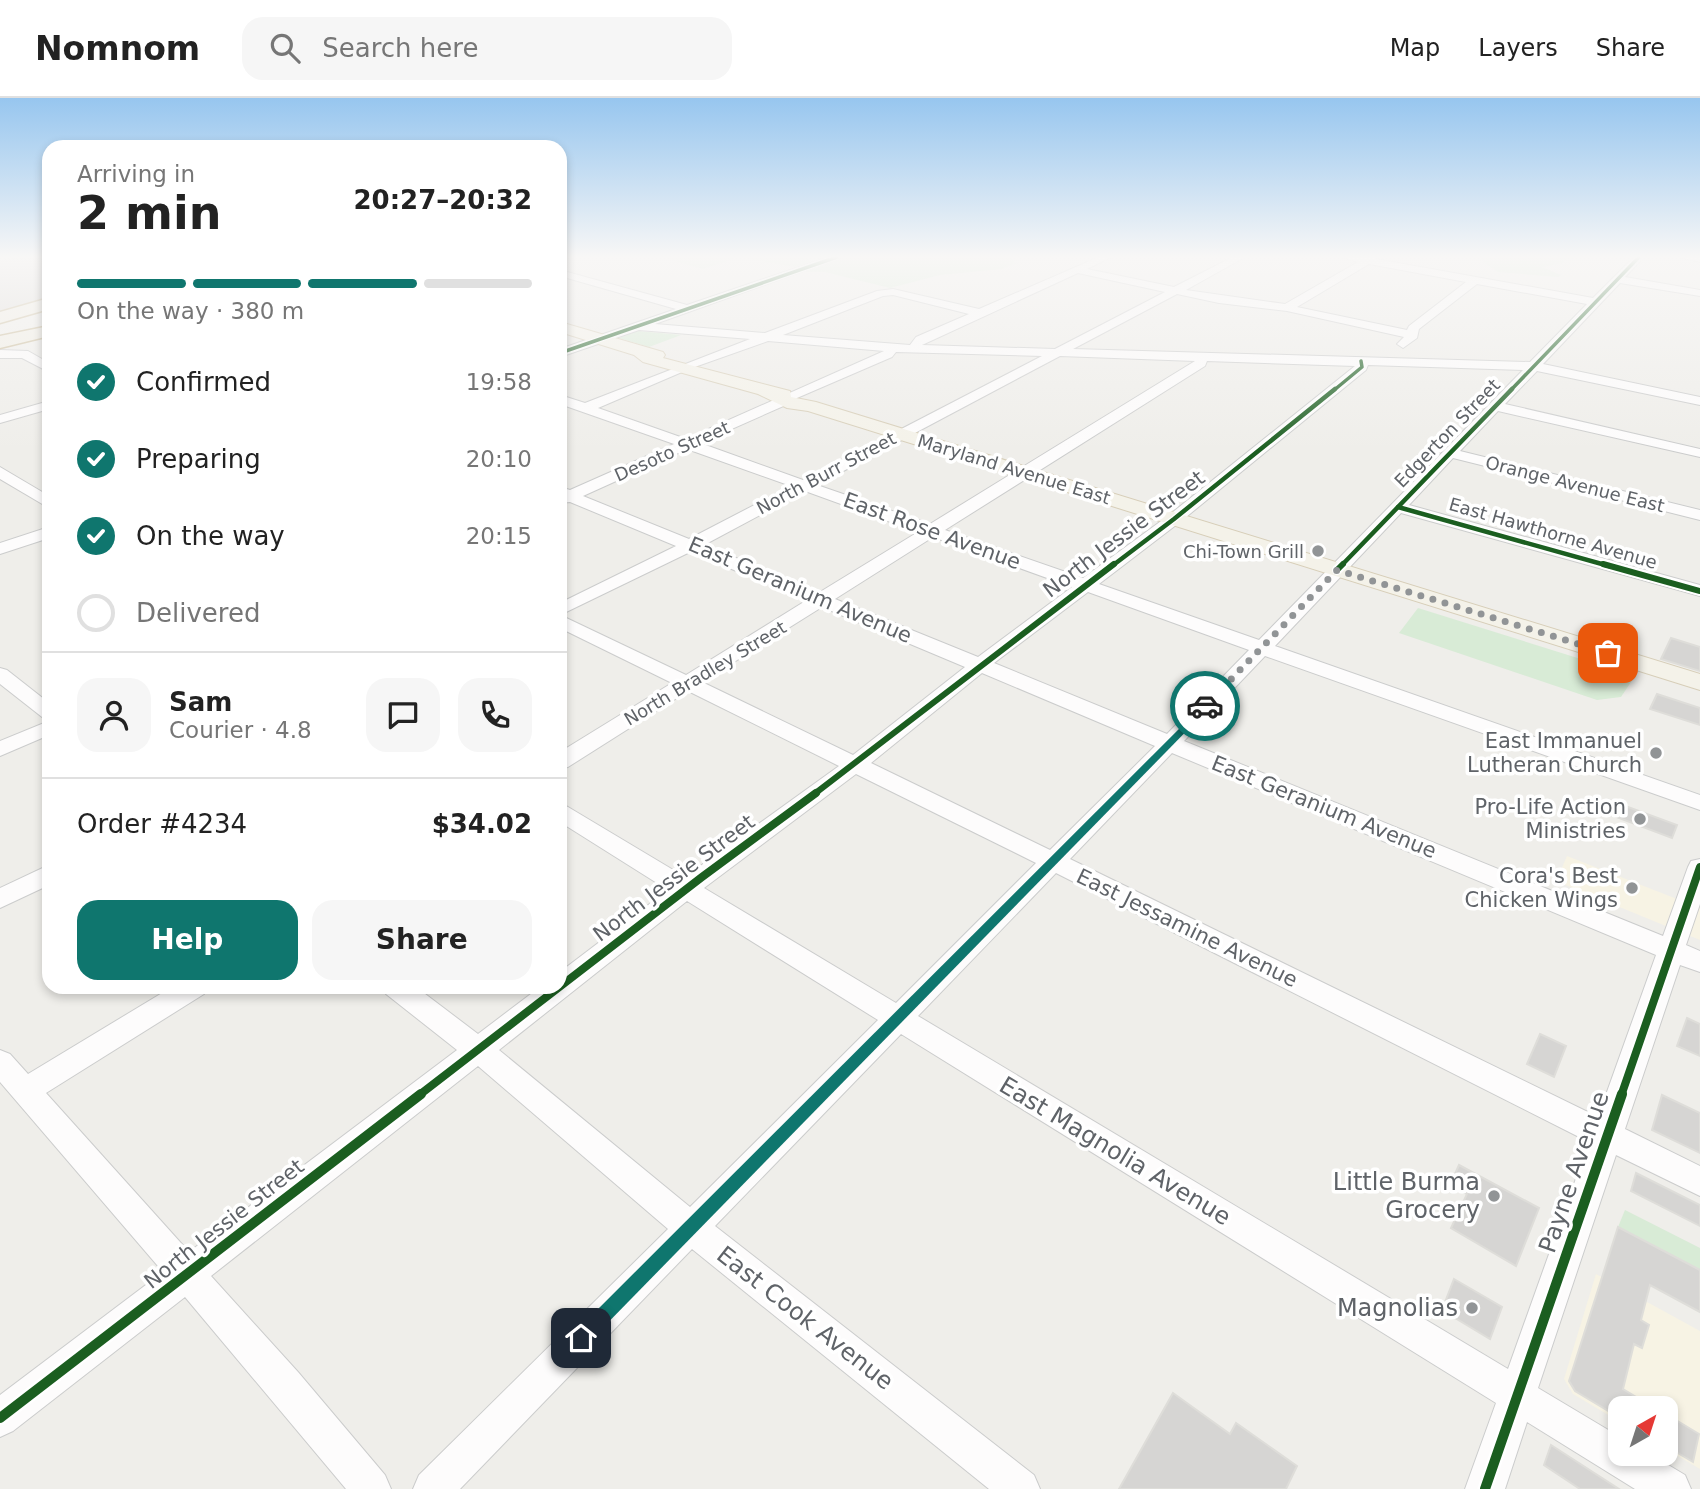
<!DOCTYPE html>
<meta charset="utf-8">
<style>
:root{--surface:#fff;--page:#f6f6f6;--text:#222;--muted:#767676;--line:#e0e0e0;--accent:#0f766e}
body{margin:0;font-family:"DejaVu Sans",sans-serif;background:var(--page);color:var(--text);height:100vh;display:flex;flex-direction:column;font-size:26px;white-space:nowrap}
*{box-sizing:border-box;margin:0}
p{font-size:23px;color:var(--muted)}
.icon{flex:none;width:38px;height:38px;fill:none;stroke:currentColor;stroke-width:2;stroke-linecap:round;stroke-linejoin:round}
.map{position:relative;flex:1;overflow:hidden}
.details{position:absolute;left:42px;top:42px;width:525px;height:854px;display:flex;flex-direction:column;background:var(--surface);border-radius:21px;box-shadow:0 4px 10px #0003}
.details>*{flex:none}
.needle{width:46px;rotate:39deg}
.buttons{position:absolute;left:1608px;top:1298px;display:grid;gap:14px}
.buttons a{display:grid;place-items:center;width:70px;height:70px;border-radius:14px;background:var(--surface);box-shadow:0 4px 10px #0003;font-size:35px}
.pin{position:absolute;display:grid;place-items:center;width:60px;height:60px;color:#fff;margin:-30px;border-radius:14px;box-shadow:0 4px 10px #0006}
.courier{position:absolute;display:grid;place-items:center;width:70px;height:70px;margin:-35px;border:5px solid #0f766e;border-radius:50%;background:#fff;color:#222;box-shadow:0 2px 9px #0007}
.head em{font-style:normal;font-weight:800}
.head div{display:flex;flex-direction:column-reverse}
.head{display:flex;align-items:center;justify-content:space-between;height:119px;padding:0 35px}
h1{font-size:46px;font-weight:800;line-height:52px}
.bar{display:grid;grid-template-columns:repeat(4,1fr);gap:10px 7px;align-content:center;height:84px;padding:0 35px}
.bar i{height:9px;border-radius:5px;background:var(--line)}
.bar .selected{background:var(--accent)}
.bar p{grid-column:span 4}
.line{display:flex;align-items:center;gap:18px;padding:0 35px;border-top:2px solid var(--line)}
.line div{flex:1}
.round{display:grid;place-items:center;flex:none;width:74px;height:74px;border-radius:21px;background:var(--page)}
ol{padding:0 35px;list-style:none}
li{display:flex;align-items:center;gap:21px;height:77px}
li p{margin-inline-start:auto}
li .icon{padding:7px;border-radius:50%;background:var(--accent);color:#fff;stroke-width:4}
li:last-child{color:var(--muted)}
li i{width:38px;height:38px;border:4px solid var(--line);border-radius:50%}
.cta{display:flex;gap:14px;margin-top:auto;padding:14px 35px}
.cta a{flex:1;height:80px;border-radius:21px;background:var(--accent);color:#fff;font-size:28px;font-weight:800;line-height:80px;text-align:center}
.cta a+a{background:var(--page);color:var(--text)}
header{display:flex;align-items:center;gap:42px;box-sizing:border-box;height:98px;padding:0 35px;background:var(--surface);border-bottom:2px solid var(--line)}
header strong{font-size:33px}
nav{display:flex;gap:38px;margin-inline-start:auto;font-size:24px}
.search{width:490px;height:63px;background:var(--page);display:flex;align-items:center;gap:18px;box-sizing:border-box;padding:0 24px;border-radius:21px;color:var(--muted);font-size:26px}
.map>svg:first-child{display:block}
.commercial{fill:#f7f3e4}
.industrial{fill:#dfddda}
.green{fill:#d8ebd6}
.building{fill:#d6d5d3;stroke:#deddd9;stroke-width:2}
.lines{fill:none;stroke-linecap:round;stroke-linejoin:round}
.minor-casing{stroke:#cbcccc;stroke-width:2}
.major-casing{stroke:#d7ceb8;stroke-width:2}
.highway-casing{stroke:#c8b996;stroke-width:3}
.minor{fill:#fdfcfc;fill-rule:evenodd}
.major{fill:#f4f2e9;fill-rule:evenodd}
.highway{fill:#f0ede3;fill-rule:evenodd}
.cycleway-far4-casing{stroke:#fff;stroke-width:6}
.cycleway-far3-casing{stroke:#fff;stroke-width:7}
.cycleway-far2-casing{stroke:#fff;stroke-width:10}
.cycleway-far1-casing{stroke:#fff;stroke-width:12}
.cycleway-casing{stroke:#fff;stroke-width:15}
.cycleway-far4{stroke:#1b5e20;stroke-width:3.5}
.cycleway-far3{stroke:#1b5e20;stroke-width:4.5}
.cycleway-far2{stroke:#1b5e20;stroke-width:6}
.cycleway-far1{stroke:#1b5e20;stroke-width:8}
.cycleway{stroke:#1b5e20;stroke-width:10}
.route{fill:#0f766e}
.done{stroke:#919496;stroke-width:7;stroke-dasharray:0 12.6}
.poi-dot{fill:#919496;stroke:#fff;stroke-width:2.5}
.labels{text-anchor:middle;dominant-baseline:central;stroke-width:7;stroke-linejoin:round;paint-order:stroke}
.far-street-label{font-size:18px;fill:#5f6368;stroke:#fff}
.far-poi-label{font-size:18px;fill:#5f6368;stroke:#fff;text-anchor:end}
.street-label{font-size:21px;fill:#5f6368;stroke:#fff}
.poi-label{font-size:21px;fill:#5f6368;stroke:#fff;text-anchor:end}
.near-street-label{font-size:24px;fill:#5f6368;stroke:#fff}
.near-poi-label{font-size:24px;fill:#5f6368;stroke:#fff;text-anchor:end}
</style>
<header>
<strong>Nomnom</strong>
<div class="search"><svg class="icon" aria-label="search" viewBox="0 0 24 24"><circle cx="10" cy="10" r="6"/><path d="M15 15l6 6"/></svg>Search here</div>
<nav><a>Map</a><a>Layers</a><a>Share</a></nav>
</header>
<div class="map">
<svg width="1700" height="1391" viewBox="0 0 1700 1391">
<rect width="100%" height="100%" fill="#efeeea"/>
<g class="commercial">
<polygon points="1567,758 1700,810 1700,842 1556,783"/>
<polygon points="1596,1176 1700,1233 1700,1371 1666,1351 1666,1311 1620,1311 1620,1324 1573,1296 1564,1281"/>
</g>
<polygon class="industrial" points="17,159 49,159 49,200 0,217 0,162"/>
<g class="green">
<polygon points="661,159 798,159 814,162 795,169 739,159 703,171"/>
<polygon points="845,159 1013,159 1011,161 1016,165 1002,171 940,177 890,190 825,174 805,174"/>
<polygon points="1486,159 1574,159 1559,166 1542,169 1561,177 1558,179 1498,174 1480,162"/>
<polygon points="638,233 681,237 649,249 619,240"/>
<polygon points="1418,510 1635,578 1621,599 1597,602 1399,535"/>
<polygon points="1625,1112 1700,1150 1700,1172 1618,1129"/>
</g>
<g class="building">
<polygon points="1671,540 1700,549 1700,573 1661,561"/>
<polygon points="1657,596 1700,610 1700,627 1650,611"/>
<polygon points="1609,702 1677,727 1672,740 1603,714"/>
<polygon points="1687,920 1700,926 1700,958 1677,948"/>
<polygon points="1540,936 1566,948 1554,979 1527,966"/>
<polygon points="1662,997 1700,1015 1700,1055 1652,1032"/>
<polygon points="1459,1067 1539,1110 1516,1168 1451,1130 1467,1096 1450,1087"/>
<polygon points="1636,1075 1700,1107 1700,1128 1631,1093"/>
<polygon points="1618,1129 1700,1172 1700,1214 1650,1187 1641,1222 1649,1227 1642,1250 1634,1246 1623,1291 1656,1311 1620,1311 1620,1320 1575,1293 1569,1283"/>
<polygon points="1454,1181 1502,1209 1490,1241 1442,1212"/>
<polygon points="1173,1295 1230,1336 1236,1325 1297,1368 1286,1391 1119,1391"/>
<polygon points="1666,1316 1699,1336 1693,1364 1666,1348"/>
<polygon points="1551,1347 1619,1391 1580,1391 1544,1367"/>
</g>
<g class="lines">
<g class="minor-casing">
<g id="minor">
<path d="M828,159h14l-187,67 110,9 112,-42 16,-2 86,20 120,-52h12l-24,12 87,18 59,-30h12l-59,33 99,14 73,-42 -16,-5h34v2l217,39 41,-41h10l-19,20 75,13v6l-80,-13 -77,81 157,33v8l-163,-34 -32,33 195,45v8l-202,-46 -38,40 240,59v10l-247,-62 -44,47 291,80v11l-299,-83 -126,133 425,149v15l-435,-154 -81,85 479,195 25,-69 3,-6 9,-2v45l-14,41 14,6v21l-20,-7 -55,164 75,37v30l-84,-41 -78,233 82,49v17h30l35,21 6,14h-56l-108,-67 -22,67h-40l31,-86 -595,-369 -186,192 319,249 6,14h-51l-297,-240 -232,240h-47l6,-14 249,-246 -190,-163 -267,210 87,96 87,103 6,14h-45l-161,-192 -172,134 -13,6v-42l163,-123 -163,-190v-32l10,4 18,20 144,-87h36l-4,7 -158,99 143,159 268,-202 -71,-56 -4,-7h34l62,47 62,-47h20v-15l108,-82 -108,-68v-18l8,3 117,70 154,-111 -151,-75 -120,76 -8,2v-17l112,-69 -112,-55v-25l116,-57 -106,-44 -10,1v-16l10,3 104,-46 -114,-40v-9l25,8 165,-64 -111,-9 -79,27v-8l116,-40 -116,-33v-6l127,35zM1369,166l97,18 -57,44 -2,4 -110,-23zM1078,175l87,19 -110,57 -133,-4zM1477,186l110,20 -57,58 -457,-13 104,-55 42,9 68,8 117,26 -7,7 6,4 14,-10 2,-9zM893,197l76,19 -53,23 -6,8 -127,-10 100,-39zM768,243l116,10 -198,88 -88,-31 91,-39zM896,254l146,4 -239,124 -103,-37 88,-39 2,-3 102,-44zM1060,258l135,5 -265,163 -113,-39zM1207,263l148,5 -187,150 -85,62 -138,-48 260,-164zM1368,267l155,5 -264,270 -160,-56 81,-62 186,-152zM687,351l104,37 -102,53 -106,-43zM805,393l113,41 -98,60 -116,-47zM933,439l139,50 -94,70 -143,-58zM690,454l117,48 -121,75 -126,-60zM1088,494l161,58 -82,84 -173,-71zM822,509l143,60 -112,88 -151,-73zM982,575l173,73 -105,104 -179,-87zM1172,655l484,202 -58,162 -528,-258zM856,676l180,89 -140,140 -192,-115zM1056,775l533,269 -81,227 -590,-353zM687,803l191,119 -188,187 -191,-157z"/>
<polygon points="1679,159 1700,159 1700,164"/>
<polygon points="0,252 28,253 49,265 49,274 22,260 0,260"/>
<polygon points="49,303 49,311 0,325 0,317"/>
<polygon points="0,369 49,398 49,410 0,381"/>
<polygon points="49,429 49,440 0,456 0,445"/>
<polygon points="0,570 7,572 49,605 49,621 42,619 0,586"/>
<polygon points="49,623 49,637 0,658 0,643"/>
<polygon points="49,767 49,787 0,810 0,790"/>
</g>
</g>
<g class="major-casing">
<polygon id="major" points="560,224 663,254 665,257 663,260 790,293 791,299 816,304 1700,576 1700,592 808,313 787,310 758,296 643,264 634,257 560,234"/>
</g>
<g class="highway-casing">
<g id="highway">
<polygon points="49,200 49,211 0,225 0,214"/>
<polygon points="49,228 49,238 0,250 0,238"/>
</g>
</g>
<use href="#minor" class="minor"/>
<use href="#major" class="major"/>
<use href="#highway" class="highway"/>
<g class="cycleway-far4-casing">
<g id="cycleway-far4">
<polyline points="560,255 837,159"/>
<polyline points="1333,293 1362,269 1361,263"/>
<polyline points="1510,293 1639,159"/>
</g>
</g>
<g class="cycleway-far3-casing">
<g id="cycleway-far3">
<polyline points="1398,409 1609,468"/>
<polyline points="1112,468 1174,421 1335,291"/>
<polyline points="1341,468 1512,291"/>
</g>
</g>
<g class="cycleway-far2-casing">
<g id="cycleway-far2">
<polyline points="1603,466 1700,493"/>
<polyline points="1337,472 1343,466"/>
<polyline points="813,697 1114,466"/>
</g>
</g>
<g class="cycleway-far1-casing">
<g id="cycleway-far1">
<polyline points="418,998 702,779 816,695"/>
<polyline points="1621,998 1700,769"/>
</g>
</g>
<g class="cycleway-casing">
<g id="cycleway">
<polyline points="0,1320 421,996"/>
<polyline points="1485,1391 1622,996"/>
</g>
</g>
<use href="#cycleway-far4" class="cycleway-far4"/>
<use href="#cycleway-far3" class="cycleway-far3"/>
<use href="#cycleway-far2" class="cycleway-far2"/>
<use href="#cycleway-far1" class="cycleway-far1"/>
<use href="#cycleway" class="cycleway"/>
</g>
<linearGradient id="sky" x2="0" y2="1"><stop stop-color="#97c6ef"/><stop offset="0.45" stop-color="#f8f7f6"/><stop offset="1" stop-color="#f8f7f6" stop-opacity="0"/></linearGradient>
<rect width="1700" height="353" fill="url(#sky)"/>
<polygon class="route" points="1205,605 1210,608 1209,610 587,1246 581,1249 575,1246 572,1240 575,1234"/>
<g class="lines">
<polyline class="done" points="1205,608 1337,472 1608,555"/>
</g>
<g class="poi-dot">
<circle cx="1318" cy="453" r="7"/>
<circle cx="1656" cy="655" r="7"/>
<circle cx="1640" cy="721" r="7"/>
<circle cx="1632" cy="790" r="7"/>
<circle cx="1494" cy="1098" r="7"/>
<circle cx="1472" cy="1210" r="7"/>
</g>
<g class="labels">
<g class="far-street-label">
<text transform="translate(1447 335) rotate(-46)">Edgerton Street</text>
<text transform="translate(672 353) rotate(-24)">Desoto Street</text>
<text transform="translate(1014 371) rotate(17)">Maryland Avenue East</text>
<text transform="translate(826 375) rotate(-28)">North Burr Street</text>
<text transform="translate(1575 386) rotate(14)">Orange Avenue East</text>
<text transform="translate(1553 435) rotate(16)">East Hawthorne Avenue</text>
<text transform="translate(705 575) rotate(-31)">North Bradley Street</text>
</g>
<g class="far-poi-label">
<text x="1304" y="453">Chi-Town Grill</text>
</g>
<g class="street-label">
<text transform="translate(932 433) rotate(20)">East Rose Avenue</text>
<text transform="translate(1124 436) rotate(-37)">North Jessie Street</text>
<text transform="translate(800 492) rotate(23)">East Geranium Avenue</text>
<text transform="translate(1324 709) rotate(22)">East Geranium Avenue</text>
<text transform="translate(674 780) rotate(-37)">North Jessie Street</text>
<text transform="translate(1187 830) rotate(26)">East Jessamine Avenue</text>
<text transform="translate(224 1126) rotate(-38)">North Jessie Street</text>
</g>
<g class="poi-label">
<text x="1642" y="643">East Immanuel<tspan x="1642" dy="24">Lutheran Church</tspan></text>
<text x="1626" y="709">Pro-Life Action<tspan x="1626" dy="24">Ministries</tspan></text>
<text x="1618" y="778">Cora's Best<tspan x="1618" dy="24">Chicken Wings</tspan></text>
</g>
<g class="near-street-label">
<text transform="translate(1115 1053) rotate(31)">East Magnolia Avenue</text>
<text transform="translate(1574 1074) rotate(-71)">Payne Avenue</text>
<text transform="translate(805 1220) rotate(38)">East Cook Avenue</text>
</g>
<g class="near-poi-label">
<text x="1480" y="1084">Little Burma<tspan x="1480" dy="28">Grocery</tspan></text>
<text x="1458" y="1210">Magnolias</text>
</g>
</g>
</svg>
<div class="buttons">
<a><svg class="needle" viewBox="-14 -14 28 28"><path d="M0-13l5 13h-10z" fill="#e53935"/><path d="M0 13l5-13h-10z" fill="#767676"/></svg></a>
</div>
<div class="pin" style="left:1608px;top:555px;background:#ea580c"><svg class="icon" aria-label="bag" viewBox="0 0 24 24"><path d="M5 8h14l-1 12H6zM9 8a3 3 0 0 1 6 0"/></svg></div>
<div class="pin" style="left:581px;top:1240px;background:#1f2937"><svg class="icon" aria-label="home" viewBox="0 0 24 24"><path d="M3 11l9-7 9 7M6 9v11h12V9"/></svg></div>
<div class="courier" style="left:1205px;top:608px"><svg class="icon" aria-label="car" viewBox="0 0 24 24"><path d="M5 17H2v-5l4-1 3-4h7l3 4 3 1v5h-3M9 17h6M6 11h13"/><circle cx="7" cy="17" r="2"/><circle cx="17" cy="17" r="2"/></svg></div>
<section class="details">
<div class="head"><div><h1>2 min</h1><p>Arriving in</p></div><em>20:27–20:32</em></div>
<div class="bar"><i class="selected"></i><i class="selected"></i><i class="selected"></i><i></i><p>On the way · 380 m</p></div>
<ol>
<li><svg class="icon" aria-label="check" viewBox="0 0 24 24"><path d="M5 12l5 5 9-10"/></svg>Confirmed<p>19:58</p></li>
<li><svg class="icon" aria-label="check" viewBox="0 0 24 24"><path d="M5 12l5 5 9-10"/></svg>Preparing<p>20:10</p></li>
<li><svg class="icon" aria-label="check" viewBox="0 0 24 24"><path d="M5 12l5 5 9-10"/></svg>On the way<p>20:15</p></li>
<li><i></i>Delivered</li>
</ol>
<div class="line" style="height:126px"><a class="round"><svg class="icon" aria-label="person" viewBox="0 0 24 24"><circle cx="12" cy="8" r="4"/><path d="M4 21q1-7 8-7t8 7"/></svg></a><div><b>Sam</b><p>Courier · 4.8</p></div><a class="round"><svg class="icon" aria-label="chat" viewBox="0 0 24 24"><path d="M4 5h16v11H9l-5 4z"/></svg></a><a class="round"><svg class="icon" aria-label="phone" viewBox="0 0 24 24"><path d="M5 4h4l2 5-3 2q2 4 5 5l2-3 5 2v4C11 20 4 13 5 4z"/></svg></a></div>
<div class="line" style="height:91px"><div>Order #4234</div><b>$34.02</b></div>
<div class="cta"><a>Help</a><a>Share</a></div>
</section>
</div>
